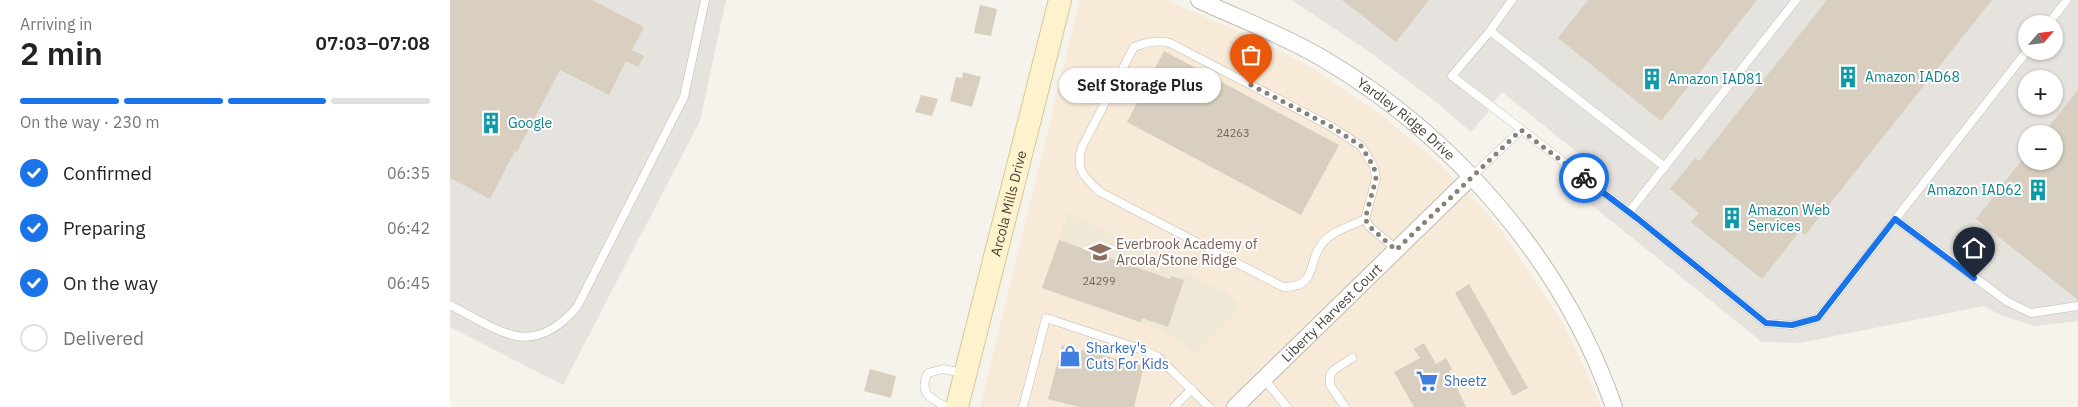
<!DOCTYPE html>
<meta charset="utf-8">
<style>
:root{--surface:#fff;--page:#f2f2f2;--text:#222;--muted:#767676;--line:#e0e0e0;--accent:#1a73e8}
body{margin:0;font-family:"IBM Plex Sans",sans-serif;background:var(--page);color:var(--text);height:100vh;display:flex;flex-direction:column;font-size:19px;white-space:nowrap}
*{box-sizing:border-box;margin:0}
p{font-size:16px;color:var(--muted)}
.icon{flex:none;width:28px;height:28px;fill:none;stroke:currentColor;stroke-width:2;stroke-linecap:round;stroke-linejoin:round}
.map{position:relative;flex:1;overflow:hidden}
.sheet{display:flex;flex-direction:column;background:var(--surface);width:450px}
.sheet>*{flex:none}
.needle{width:32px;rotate:62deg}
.controls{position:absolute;left:1568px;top:15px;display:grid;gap:10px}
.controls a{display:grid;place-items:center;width:45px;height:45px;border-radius:50%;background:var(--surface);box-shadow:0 1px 4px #0004;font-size:25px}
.pin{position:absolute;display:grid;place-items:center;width:42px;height:42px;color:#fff;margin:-51px -21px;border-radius:50% 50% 50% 0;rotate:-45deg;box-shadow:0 0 5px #0007}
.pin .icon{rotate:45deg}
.courier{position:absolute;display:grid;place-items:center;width:50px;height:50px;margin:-25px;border:4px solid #1a73e8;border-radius:50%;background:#fff;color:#222;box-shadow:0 1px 6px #0007}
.bubble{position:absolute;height:35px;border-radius:18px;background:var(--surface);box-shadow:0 1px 4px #0004;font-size:16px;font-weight:600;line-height:35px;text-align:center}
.summary em{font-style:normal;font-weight:600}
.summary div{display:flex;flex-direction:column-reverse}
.summary{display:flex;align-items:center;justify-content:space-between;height:85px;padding:0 20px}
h1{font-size:32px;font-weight:600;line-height:38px}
.bar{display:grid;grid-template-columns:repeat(4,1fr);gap:8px 5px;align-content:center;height:60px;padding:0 20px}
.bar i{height:6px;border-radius:4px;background:var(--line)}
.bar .current{background:var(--accent)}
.bar p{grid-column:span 4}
ol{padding:0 20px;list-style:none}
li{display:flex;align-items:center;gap:15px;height:55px}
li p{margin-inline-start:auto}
li .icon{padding:5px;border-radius:50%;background:var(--accent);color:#fff;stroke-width:4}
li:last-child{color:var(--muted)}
li i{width:28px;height:28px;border:2px solid var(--line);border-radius:50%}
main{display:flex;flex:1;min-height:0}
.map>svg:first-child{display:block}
.commercial{fill:#f7ead8}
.industrial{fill:#e6e2dd;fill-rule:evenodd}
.education{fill:#efe8d6}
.parking{fill:#e5e3e0}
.building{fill:#d8cfc1}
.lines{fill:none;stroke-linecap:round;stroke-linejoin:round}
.lane-casing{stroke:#c2bbae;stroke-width:9}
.street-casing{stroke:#c2bbae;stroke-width:18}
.secondary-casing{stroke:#d6c79b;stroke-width:24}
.lane{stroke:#fff;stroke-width:8}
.street{stroke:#fff;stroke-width:16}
.secondary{stroke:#fff3cd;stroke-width:22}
.done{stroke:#878178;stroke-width:5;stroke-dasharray:0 9}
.route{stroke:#1a73e8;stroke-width:6}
.labels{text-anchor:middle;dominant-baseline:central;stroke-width:4;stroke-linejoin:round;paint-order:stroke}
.number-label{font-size:11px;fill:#6e675b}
.culture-label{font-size:14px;fill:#0d838f;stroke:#fff;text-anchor:start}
.street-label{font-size:14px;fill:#4b4439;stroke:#fff}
.education-label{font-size:14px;fill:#785e54;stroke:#fff;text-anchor:start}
.shop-label{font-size:14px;fill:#366cbe;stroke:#fff;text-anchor:start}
</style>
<main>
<section class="sheet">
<div class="summary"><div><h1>2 min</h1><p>Arriving in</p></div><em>07:03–07:08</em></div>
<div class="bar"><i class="current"></i><i class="current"></i><i class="current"></i><i></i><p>On the way · 230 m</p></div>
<ol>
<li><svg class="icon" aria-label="check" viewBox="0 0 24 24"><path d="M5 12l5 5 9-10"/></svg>Confirmed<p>06:35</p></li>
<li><svg class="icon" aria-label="check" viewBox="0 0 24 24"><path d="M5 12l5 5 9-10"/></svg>Preparing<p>06:42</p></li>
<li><svg class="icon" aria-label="check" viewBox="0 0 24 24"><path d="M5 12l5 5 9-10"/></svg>On the way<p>06:45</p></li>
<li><i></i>Delivered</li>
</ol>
</section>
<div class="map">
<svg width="1628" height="407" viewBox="0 0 1628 407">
<rect width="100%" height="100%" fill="#f6f3ec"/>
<polygon class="commercial" points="630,0 716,0 819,45 864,69 933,116 990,164 1032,208 1054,235 1112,322 1130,358 1151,407 530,407"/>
<g class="industrial">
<polygon points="0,0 276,0 250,121 113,385 0,327"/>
<path d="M841,0h787v321l-43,5 -35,-11 -16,-9 -184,37 -38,-1 -178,-143 10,-14 -16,-12 10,-12 -86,-69 -15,18 1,2 -17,20 -35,-30 -61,-46zM1576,24h28v27h-28zM1576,79h28v27h-28zM1576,134h28v27h-28z"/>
</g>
<polygon class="education" points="618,213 777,293 790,307 745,353 711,329 592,289"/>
<g class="parking">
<polygon points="1317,0 1362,0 1277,117 1242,92"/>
<polygon points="1085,35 1196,125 1168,153 1060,68"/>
</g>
<g class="building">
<polygon points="0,0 142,0 194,27 182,50 194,56 188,67 176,61 159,95 110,70 67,152 65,151 40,199 0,178"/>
<polygon points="892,0 979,0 946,42"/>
<polygon points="1138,0 1307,0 1211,121 1108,38"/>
<polygon points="1377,0 1542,0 1355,235 1350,231 1312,279 1241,222 1249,213 1220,189 1245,158 1249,161"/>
<polygon points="530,5 547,9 541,36 524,33"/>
<polygon points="714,51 889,145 851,215 677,122"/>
<polygon points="513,72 531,77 522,107 500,101 506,77 512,78"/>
<polygon points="1628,90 1628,300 1526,219 1571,161 1604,161 1604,134 1593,134"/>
<polygon points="471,95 488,99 482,116 465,112"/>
<polygon points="609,240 720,279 721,276 734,280 718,327 692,318 690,322 592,288"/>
<polygon points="1019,284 1078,388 1063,396 1005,293"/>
<polygon points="974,343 986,364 996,358 1002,369 999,371 1016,407 964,407 944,372 970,358 964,349"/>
<polygon points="612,345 694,366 684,407 629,407 598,399"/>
<polygon points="420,369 446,376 441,398 414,391"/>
</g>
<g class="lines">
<g class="lane-casing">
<g id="lane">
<polyline points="1598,24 1617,0"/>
<polyline points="1040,31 1062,0"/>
<polyline points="1215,167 1040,31 1002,76 1188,219 1316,323 1342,325 1368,318 1577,51"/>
<polyline points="1021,177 1071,130"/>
<polyline points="1179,212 1346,0"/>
<path d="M915,219c-14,7 -34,12 -44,26 -14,19 -3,42 -38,42l-183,-95c-16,-15 -25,-22 -18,-45l52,-100c13,-5 22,-7 36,-4l162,84 29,19 13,21 2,12 -11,40 5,8 26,22"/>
<polyline points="1445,219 1558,302 1581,313 1628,306"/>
<path d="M0,305c51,26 81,55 127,2l107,-210 21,-97"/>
<polyline points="814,379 837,407"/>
<path d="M497,407c-17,-8 -29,-15 -19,-34l15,-4 20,4"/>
<polyline points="573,407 596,318 690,349 708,357 759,407"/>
<polyline points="724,407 742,389"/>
<polyline points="895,407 880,385 880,375 884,370 902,358"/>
</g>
</g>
<g class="street-casing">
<g id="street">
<path id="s1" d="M749,0c41,19 84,35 123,58 132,77 242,204 292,349"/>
<path id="s2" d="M785,407l236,-230"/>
</g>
</g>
<g class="secondary-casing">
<g id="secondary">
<path id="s3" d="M507,407l103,-407"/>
</g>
</g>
<use href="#lane" class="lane"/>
<use href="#street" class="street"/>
<use href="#secondary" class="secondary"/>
</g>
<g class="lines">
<polyline class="done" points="801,85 882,127 911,146 924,167 926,179 915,219 920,227 946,250 1071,130 1134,178"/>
<polyline class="route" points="1134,178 1188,219 1316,323 1342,325 1368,318 1445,219 1524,278"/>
</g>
<defs>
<g id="building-bare" transform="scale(1.725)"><path d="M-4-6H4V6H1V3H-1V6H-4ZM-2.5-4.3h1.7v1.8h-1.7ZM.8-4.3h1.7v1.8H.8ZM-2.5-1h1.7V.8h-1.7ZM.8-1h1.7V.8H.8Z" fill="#0f9aa8" stroke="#fff" stroke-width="2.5" paint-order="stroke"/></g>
<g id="school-bare" transform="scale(1.725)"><path d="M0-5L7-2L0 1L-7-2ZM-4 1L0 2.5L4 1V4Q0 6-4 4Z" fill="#8d6e63" stroke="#fff" stroke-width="2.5" paint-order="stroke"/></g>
<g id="shop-bare" transform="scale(1.725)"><path d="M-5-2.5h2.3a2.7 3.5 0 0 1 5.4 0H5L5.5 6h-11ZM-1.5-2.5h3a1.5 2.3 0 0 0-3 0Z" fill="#3f7fe0" stroke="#fff" stroke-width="2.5" paint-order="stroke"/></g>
<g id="supermarket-bare" transform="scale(1.725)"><path d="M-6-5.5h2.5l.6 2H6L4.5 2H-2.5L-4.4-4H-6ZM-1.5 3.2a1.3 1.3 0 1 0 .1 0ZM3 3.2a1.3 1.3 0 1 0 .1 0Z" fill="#3f7fe0" stroke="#fff" stroke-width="2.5" paint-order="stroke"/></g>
</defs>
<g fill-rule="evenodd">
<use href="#building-bare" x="1398" y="77"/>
<use href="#building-bare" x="1202" y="79"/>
<use href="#building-bare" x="41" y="123"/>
<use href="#building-bare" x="1588" y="190"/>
<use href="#building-bare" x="1282" y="218"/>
<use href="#school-bare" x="650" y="252"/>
<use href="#shop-bare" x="620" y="356"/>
<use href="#supermarket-bare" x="977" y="381"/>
</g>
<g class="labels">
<g class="number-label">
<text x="783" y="133">24263</text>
<text x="649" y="281">24299</text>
</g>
<g class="culture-label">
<text x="1415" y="77">Amazon IAD68</text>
<text x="1218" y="79">Amazon IAD81</text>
<text x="58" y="123">Google</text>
<text x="1572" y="190" text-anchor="end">Amazon IAD62</text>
<text x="1298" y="210">Amazon Web<tspan x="1298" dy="16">Services</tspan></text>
</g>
<g class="street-label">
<text stroke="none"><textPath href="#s1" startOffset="240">Yardley Ridge Drive</textPath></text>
<text stroke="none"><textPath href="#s3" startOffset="210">Arcola Mills Drive</textPath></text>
<text stroke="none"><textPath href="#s2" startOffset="135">Liberty Harvest Court</textPath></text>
</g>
<g class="education-label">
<text x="666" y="244">Everbrook Academy of<tspan x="666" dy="16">Arcola/Stone Ridge</tspan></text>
</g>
<g class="shop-label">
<text x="636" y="348">Sharkey's<tspan x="636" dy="16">Cuts For Kids</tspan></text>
<text x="994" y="381">Sheetz</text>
</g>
</g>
</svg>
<div class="controls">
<a><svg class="needle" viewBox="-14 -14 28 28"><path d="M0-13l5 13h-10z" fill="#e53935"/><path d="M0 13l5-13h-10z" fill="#767676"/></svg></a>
<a>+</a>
<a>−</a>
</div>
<div class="pin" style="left:801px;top:85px;background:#ea580c"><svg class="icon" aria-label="bag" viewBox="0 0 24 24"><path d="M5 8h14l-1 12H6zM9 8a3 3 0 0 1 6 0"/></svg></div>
<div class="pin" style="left:1524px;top:278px;background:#1f2937"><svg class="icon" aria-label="home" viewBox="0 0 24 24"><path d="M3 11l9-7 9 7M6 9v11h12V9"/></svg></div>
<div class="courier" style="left:1134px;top:178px"><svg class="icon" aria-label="bike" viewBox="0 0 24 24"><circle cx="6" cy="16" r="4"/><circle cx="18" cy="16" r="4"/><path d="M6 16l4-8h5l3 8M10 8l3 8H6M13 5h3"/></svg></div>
<div class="bubble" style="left:609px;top:68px;width:162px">Self Storage Plus</div>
</div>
</main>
